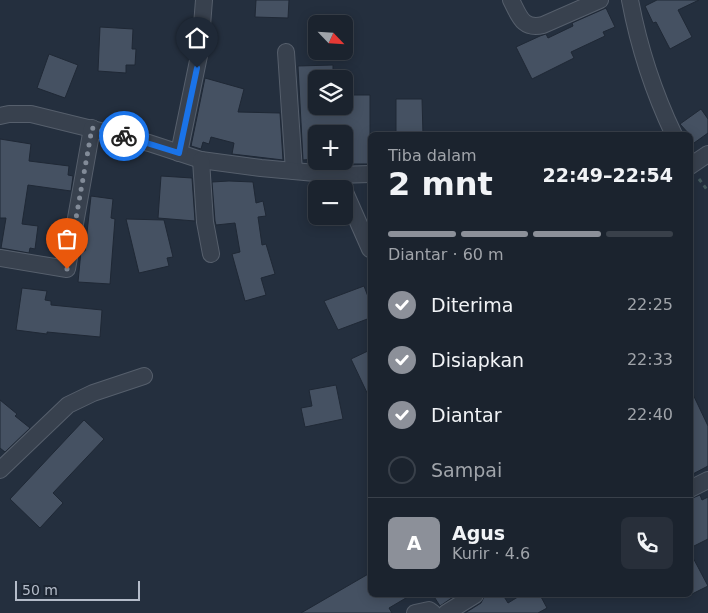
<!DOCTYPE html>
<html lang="id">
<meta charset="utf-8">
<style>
:root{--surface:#1b232e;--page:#282f3a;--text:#f1f3f6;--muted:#a0a4aa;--line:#39404a;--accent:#8c9099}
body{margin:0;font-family:"DejaVu Sans",sans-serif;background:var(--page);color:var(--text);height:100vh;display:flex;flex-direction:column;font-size:19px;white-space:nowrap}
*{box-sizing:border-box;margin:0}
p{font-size:16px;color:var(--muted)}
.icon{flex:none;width:28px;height:28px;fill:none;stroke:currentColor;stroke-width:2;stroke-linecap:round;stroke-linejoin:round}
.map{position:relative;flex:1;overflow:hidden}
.side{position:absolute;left:368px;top:132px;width:325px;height:465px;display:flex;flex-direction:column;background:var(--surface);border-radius:8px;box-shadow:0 2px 12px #0003,0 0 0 1px var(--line)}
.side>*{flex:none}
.needle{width:32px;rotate:115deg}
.buttons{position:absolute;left:308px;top:15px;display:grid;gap:10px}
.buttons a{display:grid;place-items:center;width:45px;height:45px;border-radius:8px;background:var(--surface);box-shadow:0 2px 12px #0003,0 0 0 1px var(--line);font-size:25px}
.scale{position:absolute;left:15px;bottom:12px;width:125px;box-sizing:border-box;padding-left:5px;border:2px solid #b4bcc9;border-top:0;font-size:14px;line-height:18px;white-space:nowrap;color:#b4bcc9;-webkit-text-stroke:4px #1d2633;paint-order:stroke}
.pin{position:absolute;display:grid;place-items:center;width:42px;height:42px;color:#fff;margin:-51px -21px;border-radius:50% 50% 50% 0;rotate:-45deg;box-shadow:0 0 5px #0007}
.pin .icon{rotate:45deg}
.courier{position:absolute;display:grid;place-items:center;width:50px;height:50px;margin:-25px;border:4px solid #1a73e8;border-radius:50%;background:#fff;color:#222;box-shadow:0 1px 6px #0007}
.summary em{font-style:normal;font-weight:700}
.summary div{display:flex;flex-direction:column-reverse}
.summary{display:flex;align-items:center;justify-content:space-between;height:85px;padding:0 20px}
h1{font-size:32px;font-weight:700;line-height:38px}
.bar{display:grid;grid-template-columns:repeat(4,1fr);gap:8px 5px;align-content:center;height:60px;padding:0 20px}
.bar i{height:6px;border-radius:4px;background:var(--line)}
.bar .on{background:var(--accent)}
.bar p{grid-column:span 4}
.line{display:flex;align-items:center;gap:12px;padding:0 20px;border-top:1px solid var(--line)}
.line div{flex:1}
.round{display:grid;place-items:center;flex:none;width:52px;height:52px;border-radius:8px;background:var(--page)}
ol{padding:0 20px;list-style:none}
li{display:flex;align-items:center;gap:15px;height:55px}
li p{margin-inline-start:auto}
li .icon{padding:5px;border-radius:50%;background:var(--accent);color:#fff;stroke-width:4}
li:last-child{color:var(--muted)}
li i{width:28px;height:28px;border:2px solid var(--line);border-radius:50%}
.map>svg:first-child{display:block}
.building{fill:#455162;stroke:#1f2835}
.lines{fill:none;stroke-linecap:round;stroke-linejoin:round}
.street-casing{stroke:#565f6c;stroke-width:18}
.path{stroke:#44595c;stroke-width:3;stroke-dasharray:4 4;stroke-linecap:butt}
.street{stroke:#38414e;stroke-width:16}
.done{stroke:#828b98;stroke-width:5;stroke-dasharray:0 9}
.route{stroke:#1a73e8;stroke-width:6}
</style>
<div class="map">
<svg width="708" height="613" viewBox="0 0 708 613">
<rect width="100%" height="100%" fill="#242f3e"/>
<g class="building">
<polygon points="256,0 289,0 288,18 255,17"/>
<polygon points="657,0 699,0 678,10 692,37 670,49 656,22 653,23 645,6"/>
<polygon points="606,8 615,27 603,32 605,36 571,52 574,58 532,79 516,47 540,36 546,34 548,38 573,26 572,23"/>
<polygon points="100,27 133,29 132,49 136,49 135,65 126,65 126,73 98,71"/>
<polygon points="49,54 78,65 65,98 37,88"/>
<polygon points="333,65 333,79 316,79 316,106 344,106 344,95 370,95 370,164 350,164 351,134 316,134 316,159 303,160 298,66"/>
<polygon points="205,78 244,89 238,112 280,113 283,160 232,154 234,143 211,137 209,144 203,142 201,149 191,146"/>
<polygon points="396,99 422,99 423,135 396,134"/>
<polygon points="701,109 708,119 708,133 694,143 690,135 680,124"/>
<polygon points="0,139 31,144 29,161 69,166 68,175 73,176 71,191 28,185 22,224 38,226 35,249 30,248 29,253 1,248 6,218 0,218"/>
<polygon points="161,176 192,178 195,221 158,218"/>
<polygon points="229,181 253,182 256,203 263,201 266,216 258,217 262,245 266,244 275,274 261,278 266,295 245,301 232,254 240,252 235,223 216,225 215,221 212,182"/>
<polygon points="91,196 113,199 111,218 115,219 110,284 78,282 81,251 85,251"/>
<polygon points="126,219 164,220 173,257 167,258 169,266 139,273"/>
<polygon points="364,286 370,302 370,318 338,330 324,301"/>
<polygon points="22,288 47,291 45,300 51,301 51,305 102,310 100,337 47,332 47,334 16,330"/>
<polygon points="370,350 370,399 351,359"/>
<polygon points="336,385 343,419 305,427 301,408 312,406 309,390"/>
<polygon points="690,388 708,426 708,466 691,475 692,477 690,478"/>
<polygon points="0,400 17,414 15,416 30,428 5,452 0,448"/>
<polygon points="84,420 104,439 53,493 63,503 40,528 10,499"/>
<polygon points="700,495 702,500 708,497 708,539 690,548 690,499"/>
<polygon points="690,552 708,586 690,595"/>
<polygon points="370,573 370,595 411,595 389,608 392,613 301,613"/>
<polygon points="433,595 456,595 440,606"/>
<polygon points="485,595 503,595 508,603 521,595 540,595 547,608 538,613 465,613 481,603"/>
</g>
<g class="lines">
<g class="street-casing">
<g id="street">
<path d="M511,0c8,15 11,30 32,25l57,-25"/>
<path d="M630,0c9,48 23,91 44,135"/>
<polyline points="286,52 294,171"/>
<polyline points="0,116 9,114 31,114 149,143 201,160 261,168 337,175 370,174"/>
<polyline points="179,153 200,51 204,0"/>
<polyline points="201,160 205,222 211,254"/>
<polyline points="690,166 708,154"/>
<polyline points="344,190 370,249"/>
<polyline points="0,258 67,269 92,128"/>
<polyline points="0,470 68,405 93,393 144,376"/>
<polyline points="690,489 708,480"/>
<polyline points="415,613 429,610 433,613"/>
<polyline points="446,613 475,595"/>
</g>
</g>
<polyline class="path" points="699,179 708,191"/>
<use href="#street" class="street"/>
</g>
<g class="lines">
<polyline class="done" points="67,269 92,128 124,136"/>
<polyline class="route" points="124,136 179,153 197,68"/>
</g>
</svg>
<div class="buttons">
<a><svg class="needle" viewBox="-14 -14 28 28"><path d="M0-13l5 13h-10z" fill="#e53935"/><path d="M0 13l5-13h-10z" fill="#a0a4aa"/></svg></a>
<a><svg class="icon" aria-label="layers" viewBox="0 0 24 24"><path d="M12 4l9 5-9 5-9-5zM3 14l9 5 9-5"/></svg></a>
<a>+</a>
<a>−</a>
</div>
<div class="scale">50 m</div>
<div class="pin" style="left:67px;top:269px;background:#ea580c"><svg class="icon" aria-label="bag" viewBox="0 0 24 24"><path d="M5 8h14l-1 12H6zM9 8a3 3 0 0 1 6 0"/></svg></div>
<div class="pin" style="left:197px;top:68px;background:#1f2937"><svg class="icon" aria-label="home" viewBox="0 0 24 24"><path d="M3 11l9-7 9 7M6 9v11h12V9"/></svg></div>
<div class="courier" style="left:124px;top:136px"><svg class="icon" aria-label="bike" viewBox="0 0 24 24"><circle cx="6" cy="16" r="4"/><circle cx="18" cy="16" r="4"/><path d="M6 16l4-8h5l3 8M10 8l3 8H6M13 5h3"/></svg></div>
<section class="side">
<div class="summary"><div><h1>2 mnt</h1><p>Tiba dalam</p></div><em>22:49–22:54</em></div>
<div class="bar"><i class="on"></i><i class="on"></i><i class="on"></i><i></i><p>Diantar · 60 m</p></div>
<ol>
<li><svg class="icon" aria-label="check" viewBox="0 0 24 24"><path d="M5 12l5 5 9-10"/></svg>Diterima<p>22:25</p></li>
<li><svg class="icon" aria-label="check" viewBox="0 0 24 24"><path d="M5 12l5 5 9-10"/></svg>Disiapkan<p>22:33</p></li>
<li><svg class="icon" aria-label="check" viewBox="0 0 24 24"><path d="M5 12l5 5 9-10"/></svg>Diantar<p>22:40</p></li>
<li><i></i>Sampai</li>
</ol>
<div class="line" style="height:90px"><b class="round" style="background:var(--accent);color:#fff">A</b><div><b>Agus</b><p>Kurir · 4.6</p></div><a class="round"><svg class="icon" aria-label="phone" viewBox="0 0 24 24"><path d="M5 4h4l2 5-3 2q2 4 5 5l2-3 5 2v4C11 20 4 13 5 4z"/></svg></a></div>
</section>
</div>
